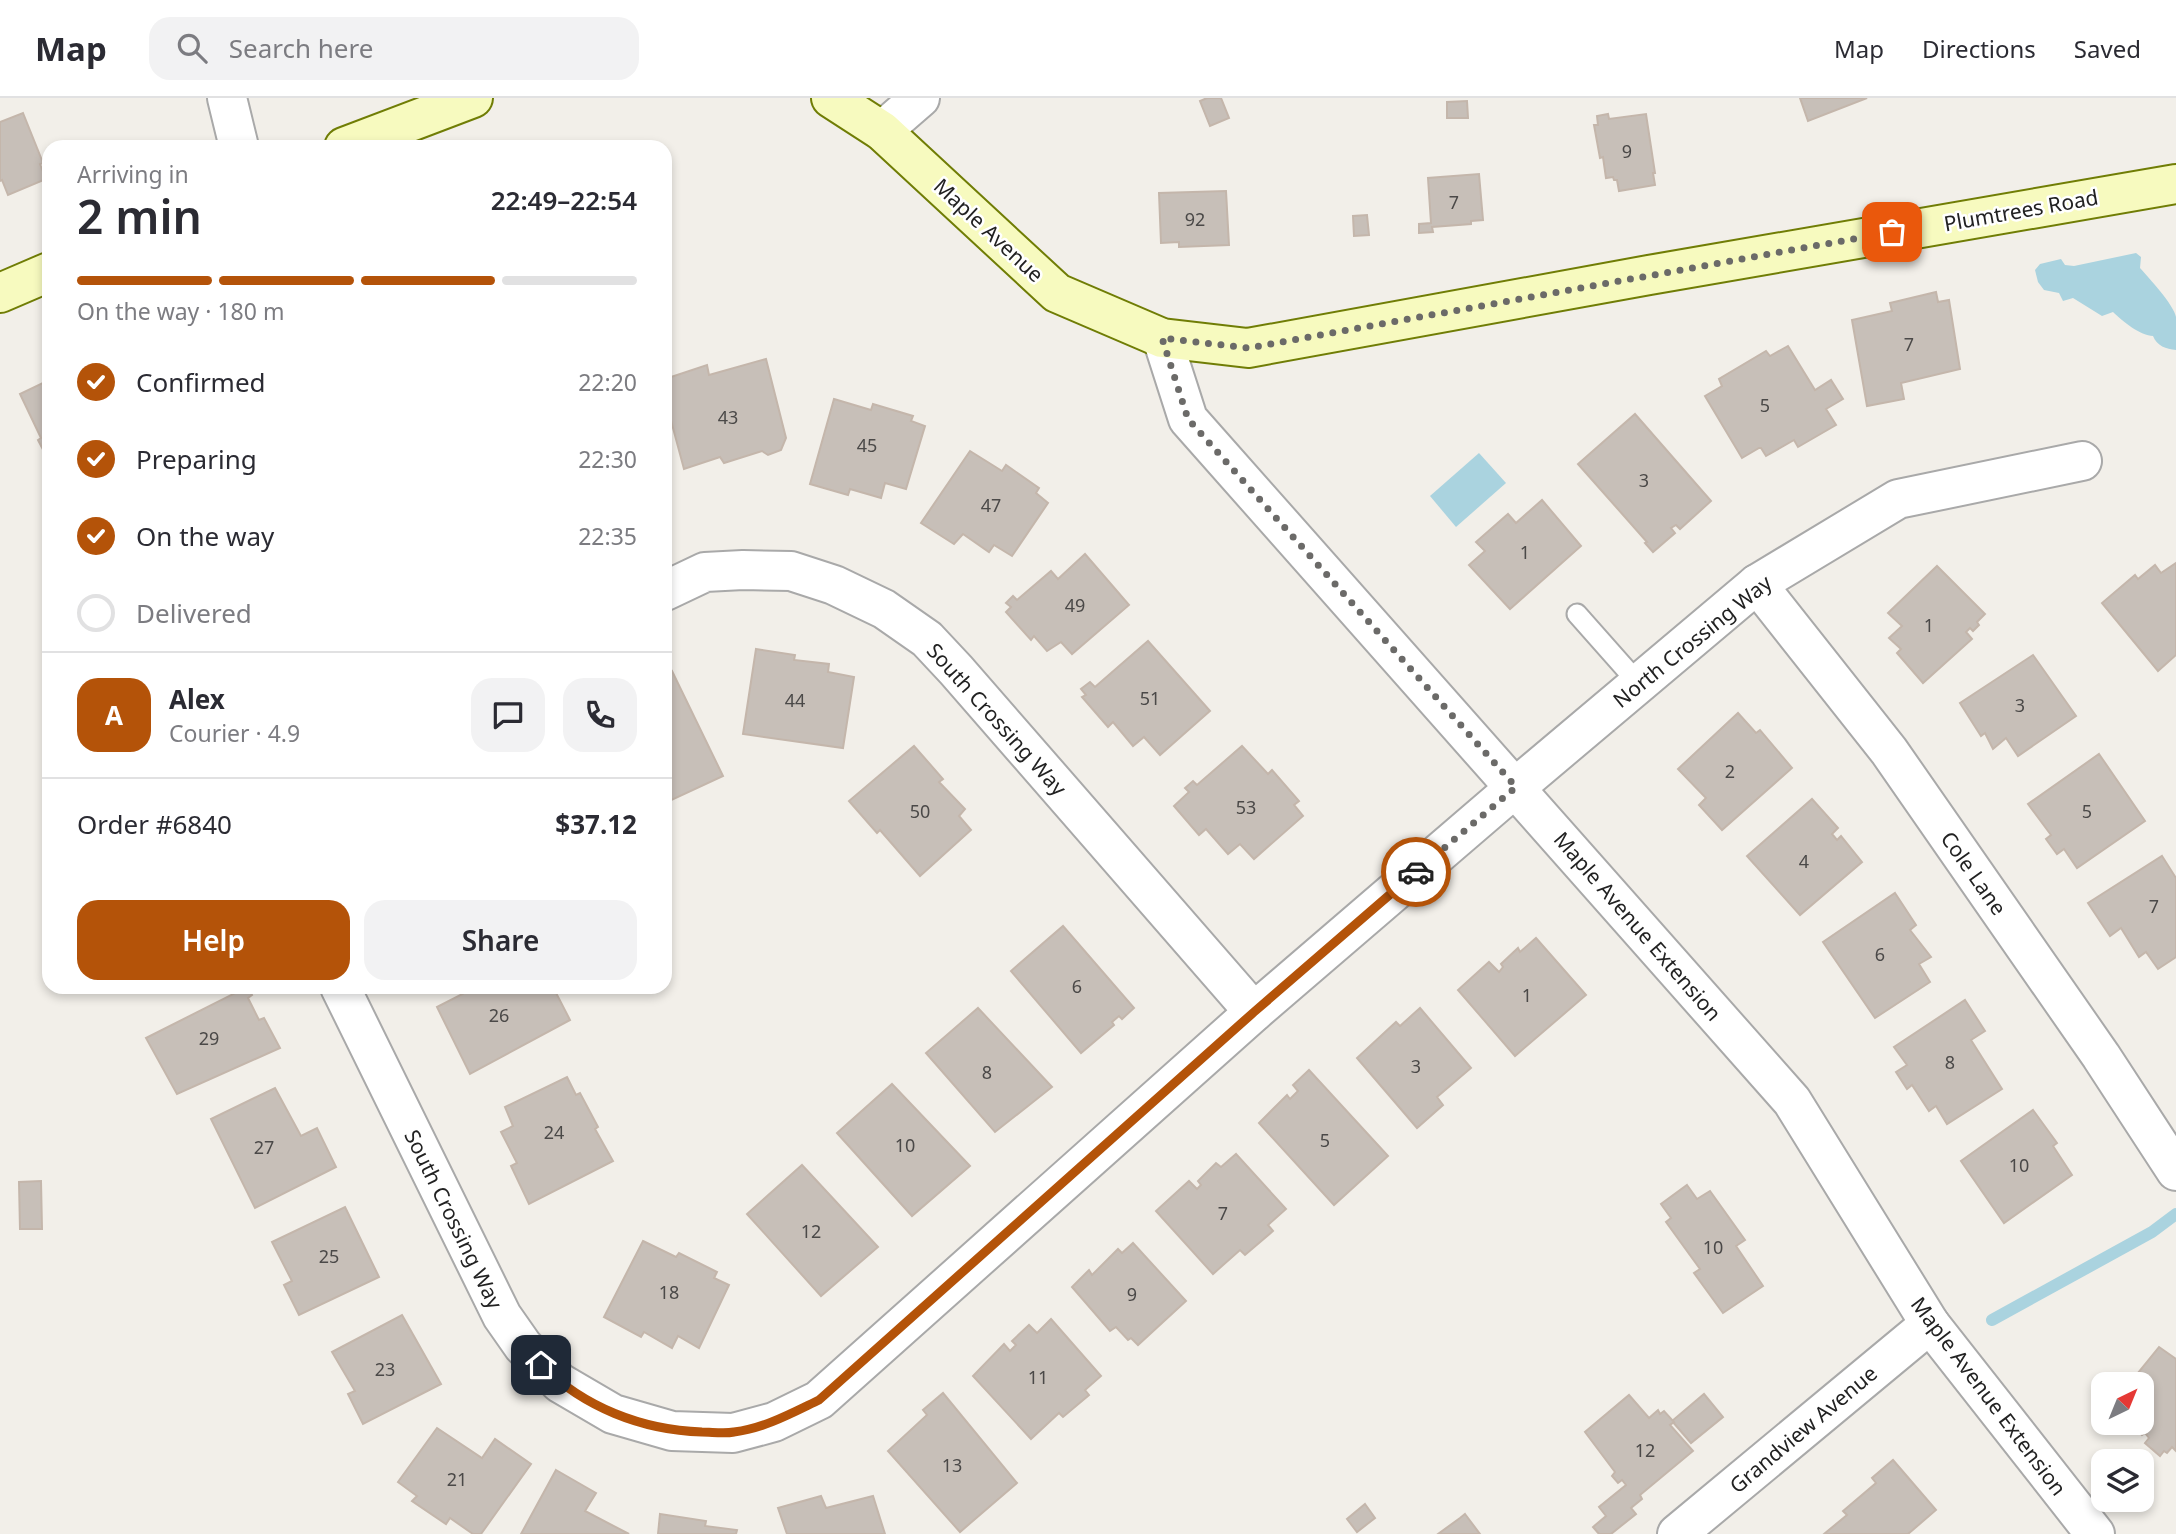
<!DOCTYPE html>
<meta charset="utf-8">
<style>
:root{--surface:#fff;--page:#f2f2f3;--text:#2b2b33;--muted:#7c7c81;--line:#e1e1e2;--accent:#b45309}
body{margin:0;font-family:"Noto Sans",sans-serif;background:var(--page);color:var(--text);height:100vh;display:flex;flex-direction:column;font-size:26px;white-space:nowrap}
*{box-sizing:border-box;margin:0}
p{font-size:23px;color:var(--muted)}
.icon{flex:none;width:38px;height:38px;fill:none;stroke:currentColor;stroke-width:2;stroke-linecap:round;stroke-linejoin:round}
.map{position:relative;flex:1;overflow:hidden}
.drawer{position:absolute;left:42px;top:42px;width:630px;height:854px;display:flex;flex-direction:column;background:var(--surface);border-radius:21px;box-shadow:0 4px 10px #0003}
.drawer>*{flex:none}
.needle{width:46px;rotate:43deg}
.fabs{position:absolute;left:2091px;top:1274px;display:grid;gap:14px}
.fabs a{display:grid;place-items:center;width:63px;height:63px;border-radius:14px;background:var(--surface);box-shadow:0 4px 10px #0003;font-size:35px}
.pin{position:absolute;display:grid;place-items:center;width:60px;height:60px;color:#fff;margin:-30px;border-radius:14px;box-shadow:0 4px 10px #0006}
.courier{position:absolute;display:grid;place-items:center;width:70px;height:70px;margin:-35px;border:5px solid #b45309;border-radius:50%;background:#fff;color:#222;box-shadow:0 2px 9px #0007}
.head em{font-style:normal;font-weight:600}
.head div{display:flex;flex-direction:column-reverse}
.head{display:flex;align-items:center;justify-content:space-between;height:119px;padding:0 35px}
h1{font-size:46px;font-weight:600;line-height:52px}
.bar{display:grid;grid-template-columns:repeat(4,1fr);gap:10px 7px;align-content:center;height:84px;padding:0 35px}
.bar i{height:9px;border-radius:5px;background:var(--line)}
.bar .on{background:var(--accent)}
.bar p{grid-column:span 4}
.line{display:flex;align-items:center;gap:18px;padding:0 35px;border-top:2px solid var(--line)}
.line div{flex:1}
.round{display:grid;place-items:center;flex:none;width:74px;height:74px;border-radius:21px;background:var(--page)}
ol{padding:0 35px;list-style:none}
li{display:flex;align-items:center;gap:21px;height:77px}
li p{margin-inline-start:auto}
li .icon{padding:7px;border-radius:50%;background:var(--accent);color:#fff;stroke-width:4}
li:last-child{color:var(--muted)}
li i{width:38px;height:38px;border:4px solid var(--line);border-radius:50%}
.cta{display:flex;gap:14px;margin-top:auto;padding:14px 35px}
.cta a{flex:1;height:80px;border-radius:21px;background:var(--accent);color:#fff;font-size:28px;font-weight:600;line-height:80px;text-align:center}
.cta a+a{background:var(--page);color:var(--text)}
header{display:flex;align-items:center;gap:42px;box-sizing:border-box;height:98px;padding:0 35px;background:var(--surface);border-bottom:2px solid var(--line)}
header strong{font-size:33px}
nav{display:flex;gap:38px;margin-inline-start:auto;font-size:24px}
.search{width:490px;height:63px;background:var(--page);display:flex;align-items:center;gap:18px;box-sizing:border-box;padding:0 24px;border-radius:21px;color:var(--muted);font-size:26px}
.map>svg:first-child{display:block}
.water{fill:#aad3df}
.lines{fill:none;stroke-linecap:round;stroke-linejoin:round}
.stream{stroke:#aad3df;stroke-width:12}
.building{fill:#c7bfb8;stroke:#c4b6ab;stroke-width:2}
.service-casing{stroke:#a9a9a9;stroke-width:23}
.minor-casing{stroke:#a9a9a9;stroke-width:42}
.secondary-casing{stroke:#707d05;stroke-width:42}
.service{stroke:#fff;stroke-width:19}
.minor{stroke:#fff;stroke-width:38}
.secondary{stroke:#f7fabf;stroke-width:38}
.done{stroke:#6b6a68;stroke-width:7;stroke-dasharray:0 12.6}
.route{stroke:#b45309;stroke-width:9}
.labels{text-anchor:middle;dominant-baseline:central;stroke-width:5;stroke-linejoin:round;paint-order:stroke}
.number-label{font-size:18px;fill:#4b4948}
.street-label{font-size:21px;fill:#222;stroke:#fff}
</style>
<header>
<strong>Map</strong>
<div class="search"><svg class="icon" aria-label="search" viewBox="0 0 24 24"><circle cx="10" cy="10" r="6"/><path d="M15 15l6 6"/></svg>Search here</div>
<nav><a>Map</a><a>Directions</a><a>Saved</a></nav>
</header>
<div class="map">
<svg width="2176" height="1436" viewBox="0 0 2176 1436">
<rect width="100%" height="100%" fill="#f2efe9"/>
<g class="water">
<path d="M2136,155l5,4 -1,11c9,10 34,37 36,49 0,10 0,23 0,33 -10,-1 -19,-4 -23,-14 -12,0 -31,-15 -40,-24l-11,4 -29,-18 -10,3 -4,-8 -15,-3 -6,-8 -3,-12 5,-6 21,-5 4,6 9,1z"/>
<polygon points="1479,355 1506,385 1456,429 1430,398"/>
</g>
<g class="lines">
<polyline class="stream" points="1992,1222 2152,1134 2176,1116"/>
</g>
<g class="building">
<polygon points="1207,0 1221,0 1229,20 1210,28 1200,3"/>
<polygon points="1800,0 1867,0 1808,23"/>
<polygon points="1467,3 1468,20 1447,20 1447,4"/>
<polygon points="23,15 43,65 40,66 46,81 8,97 2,82 0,83 0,24"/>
<polygon points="1608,16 1609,21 1646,16 1655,75 1653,75 1655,87 1619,93 1617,82 1614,82 1613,79 1606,80 1603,59 1600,60 1594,27 1598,27 1597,18"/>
<polygon points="1479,76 1483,122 1471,123 1471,126 1432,129 1433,134 1419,135 1419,126 1431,125 1428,80"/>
<polygon points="1226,93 1229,147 1179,149 1179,144 1161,145 1159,95"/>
<polygon points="1367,117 1369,137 1354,138 1353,118"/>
<polygon points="1936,194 1938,204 1949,202 1960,271 1901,285 1904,301 1867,308 1852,222 1892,213 1890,205"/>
<polygon points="1788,248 1815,292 1831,282 1843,301 1826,311 1836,327 1798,349 1794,342 1766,358 1761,350 1759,350 1742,360 1705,298 1722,288 1719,281 1766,253 1770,258"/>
<polygon points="766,261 786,340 781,352 768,357 762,353 724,365 720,359 684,371 665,300 665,281 707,267 709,277"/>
<polygon points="49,282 49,363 38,342 41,340 20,296"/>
<polygon points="834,301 871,312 873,306 913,318 911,323 925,328 906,391 885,385 881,400 850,391 848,397 810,386"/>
<polygon points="1635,316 1711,403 1680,431 1676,427 1671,430 1675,435 1653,454 1645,445 1647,444 1578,366"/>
<polygon points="970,353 1002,373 1006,367 1039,390 1036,395 1048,405 1012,458 994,447 989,454 963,436 954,446 921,425"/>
<polygon points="1542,402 1581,448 1510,511 1469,467 1485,453 1476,444 1508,416 1516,425"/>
<polygon points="1085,456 1129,507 1072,556 1061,544 1047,553 1034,538 1031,542 1006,514 1011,509 1006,505 1013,498 1017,502 1051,473 1058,481"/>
<polygon points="2176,465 2176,557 2158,573 2102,505 2135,477 2138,481 2155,467 2161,475"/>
<polygon points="1937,468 1985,516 1977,524 1979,527 1973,533 1970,530 1966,534 1972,541 1923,585 1897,555 1901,551 1889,540 1902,528 1888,515"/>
<polygon points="1148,543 1210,613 1160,657 1144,639 1133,648 1113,624 1108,629 1082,599 1086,597 1081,591 1090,584 1095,589"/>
<polygon points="756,551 795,557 794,562 829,566 828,574 854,579 843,650 743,636"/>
<polygon points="2033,557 2076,618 2018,658 2006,640 1993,651 1985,635 1981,638 1960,605"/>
<polygon points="672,573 723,678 665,705 665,578"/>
<polygon points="1738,615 1756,635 1760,632 1792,670 1722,732 1699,707 1706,700 1678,671"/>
<polygon points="914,648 943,681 939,684 965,711 959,718 971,732 920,778 880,732 877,735 849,703"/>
<polygon points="1242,648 1268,676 1272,672 1299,703 1294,707 1303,718 1254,761 1240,746 1228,756 1206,731 1199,737 1174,708 1189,694 1185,690 1193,683 1197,687"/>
<polygon points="2099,656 2145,723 2077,770 2064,751 2057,756 2046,741 2051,737 2028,706"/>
<polygon points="1812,701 1838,730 1832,736 1837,742 1841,738 1862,764 1800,817 1747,758"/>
<polygon points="2162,758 2176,780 2176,859 2158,871 2146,854 2139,859 2121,830 2110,838 2088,805"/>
<polygon points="1895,795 1916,827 1910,832 1931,859 1919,866 1930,884 1875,920 1823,844"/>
<polygon points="1063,828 1134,910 1122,921 1119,918 1112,924 1114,927 1081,955 1011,873"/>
<polygon points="1536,840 1586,897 1515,958 1458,892 1489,864 1499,874 1503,869 1501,866 1518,850 1520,854"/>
<polygon points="247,889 252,897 248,900 259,922 264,920 280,950 177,996 146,940"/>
<polygon points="476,889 553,889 570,922 470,976 437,909"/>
<polygon points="1965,902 1985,933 1971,942 2002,991 1947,1026 1936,1008 1929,1013 1912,987 1907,991 1896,974 1907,967 1894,949"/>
<polygon points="978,910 1052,989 995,1034 926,955"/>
<polygon points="1420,910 1471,970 1437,999 1443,1007 1417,1030 1357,960 1396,924 1400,928"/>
<polygon points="1309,972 1388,1058 1334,1107 1259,1025 1287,997 1290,1001 1298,993 1293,987"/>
<polygon points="567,979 576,997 580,995 598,1029 595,1031 613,1063 529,1106 511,1068 517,1065 501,1034 513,1028 505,1009"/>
<polygon points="892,986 970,1068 912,1118 837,1035"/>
<polygon points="275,990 301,1038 317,1030 336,1069 255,1110 211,1021"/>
<polygon points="2033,1012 2057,1045 2053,1048 2072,1077 2004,1125 1961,1063"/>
<polygon points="1236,1056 1286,1111 1268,1127 1273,1133 1245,1157 1240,1152 1213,1176 1156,1113 1189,1083 1197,1091 1201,1087 1198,1083 1216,1065 1221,1069"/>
<polygon points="802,1067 878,1149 821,1198 747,1116"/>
<polygon points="41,1083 42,1131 20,1131 19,1084"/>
<polygon points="1687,1087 1697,1101 1710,1093 1745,1142 1736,1148 1763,1188 1723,1215 1694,1175 1700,1171 1666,1124 1671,1120 1661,1106"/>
<polygon points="345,1109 379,1179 299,1217 284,1187 292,1183 272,1144"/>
<polygon points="643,1143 676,1159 679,1155 717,1174 714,1180 729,1187 699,1250 678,1238 672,1250 644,1234 641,1239 604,1219"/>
<polygon points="1133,1145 1186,1203 1138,1247 1131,1240 1128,1242 1116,1229 1110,1233 1072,1189 1089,1172 1092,1177 1118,1151 1122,1155"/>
<polygon points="402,1217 441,1286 363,1326 348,1296 355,1293 332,1254"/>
<polygon points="1051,1221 1101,1278 1085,1292 1089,1297 1063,1319 1059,1315 1031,1341 973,1278 1004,1246 1010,1253 1016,1247 1012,1243 1029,1227 1037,1235"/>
<polygon points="2159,1249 2176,1261 2176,1353 2172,1349 2167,1355 2164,1353 2160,1358 2145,1345 2149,1340 2145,1335 2142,1337 2134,1330 2136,1328 2132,1325 2142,1325 2142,1286 2129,1286"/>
<polygon points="943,1295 1017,1385 960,1434 888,1353 927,1317 923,1312"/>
<polygon points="1704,1296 1723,1319 1691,1345 1672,1323"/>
<polygon points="1629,1297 1649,1320 1658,1312 1660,1316 1664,1313 1674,1324 1670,1327 1693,1353 1640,1397 1642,1401 1631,1410 1636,1416 1611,1436 1599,1436 1593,1429 1606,1418 1599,1409 1626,1387 1622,1382 1618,1385 1612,1378 1615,1374 1585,1334"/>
<polygon points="437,1330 482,1360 495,1341 531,1366 481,1436 473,1436 450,1420 446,1426 412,1403 417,1398 398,1384"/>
<polygon points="1893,1362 1936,1412 1908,1436 1824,1436 1847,1417 1843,1413 1876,1385 1872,1380"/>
<polygon points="556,1372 596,1395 585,1413 629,1436 521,1436"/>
<polygon points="821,1398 826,1410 873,1398 885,1436 787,1436 778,1410"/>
<polygon points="1365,1406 1375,1420 1357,1434 1347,1421"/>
<polygon points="660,1416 706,1423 705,1428 737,1432 736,1436 658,1436"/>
<polygon points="1465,1416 1480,1436 1438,1436 1460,1420"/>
</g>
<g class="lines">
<g class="service-casing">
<polyline id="service" points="1577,516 1639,586"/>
</g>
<g class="minor-casing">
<g id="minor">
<polyline points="227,0 239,49"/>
<polyline points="882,33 920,0"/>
<polyline points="1162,240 1188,321 1792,1003 1930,1226 2095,1436"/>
<polyline points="1757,486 1889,653 2101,958 2176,1073"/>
<polyline points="665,493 705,474 743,472 791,473 834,487 884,511 927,541 956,572 1254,914"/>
<polyline points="340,889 502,1218 523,1248 560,1285 613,1316 672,1333 733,1335 774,1324 819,1302 1254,914 1516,689 1757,486 1898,401 2082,363"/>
<polyline points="1677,1436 1930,1226"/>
</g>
</g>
<g class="secondary-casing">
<g id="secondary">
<polyline points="831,0 882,33 1057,195 1162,240 1248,250 1649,177 2176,86"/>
<polyline points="344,49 473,0"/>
<polyline points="0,195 49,174"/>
</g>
</g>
<use href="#service" class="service"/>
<use href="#minor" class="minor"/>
<use href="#secondary" class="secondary"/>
</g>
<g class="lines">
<polyline class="done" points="1416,774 1516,689 1188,321 1162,240 1248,250 1892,134"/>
<path class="route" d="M541,1267c43,42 100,65 161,67 10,0 22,2 32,0 31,-4 58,-19 85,-32l435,-388 162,-140"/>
</g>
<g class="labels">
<g class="number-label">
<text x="1627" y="53">9</text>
<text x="1454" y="104">7</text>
<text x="1195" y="121">92</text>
<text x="1909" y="246">7</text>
<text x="1765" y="307">5</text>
<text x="728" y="319">43</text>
<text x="867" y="347">45</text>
<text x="1644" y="382">3</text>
<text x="991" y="407">47</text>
<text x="1525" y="454">1</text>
<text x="1075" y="507">49</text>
<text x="1929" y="527">1</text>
<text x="1150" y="600">51</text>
<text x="795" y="602">44</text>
<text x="2020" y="607">3</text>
<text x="1730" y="673">2</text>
<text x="1246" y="709">53</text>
<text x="920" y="713">50</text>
<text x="2087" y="713">5</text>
<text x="1804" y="763">4</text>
<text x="2154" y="808">7</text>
<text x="1880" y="856">6</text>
<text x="1077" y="888">6</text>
<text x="1527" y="897">1</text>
<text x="499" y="917">26</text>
<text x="209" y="940">29</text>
<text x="1950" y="964">8</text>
<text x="1416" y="968">3</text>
<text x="987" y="974">8</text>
<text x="554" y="1034">24</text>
<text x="1325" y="1042">5</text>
<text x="905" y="1047">10</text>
<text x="264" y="1049">27</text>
<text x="2019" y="1067">10</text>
<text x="1223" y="1115">7</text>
<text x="811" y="1133">12</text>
<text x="1713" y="1149">10</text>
<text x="329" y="1158">25</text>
<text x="669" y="1194">18</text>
<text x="1132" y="1196">9</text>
<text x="385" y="1271">23</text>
<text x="1038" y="1279">11</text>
<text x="1645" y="1352">12</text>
<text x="952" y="1367">13</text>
<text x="457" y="1381">21</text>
</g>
<g class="street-label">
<text transform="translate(2021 112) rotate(-10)">Plumtrees Road</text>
<text transform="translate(989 132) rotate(43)">Maple Avenue</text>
<text transform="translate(1692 543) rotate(-39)">North Crossing Way</text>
<text transform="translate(997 621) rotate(48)">South Crossing Way</text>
<text transform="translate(1974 775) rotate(55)">Cole Lane</text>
<text transform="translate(1638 828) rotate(49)">Maple Avenue Extension</text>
<text transform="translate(454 1121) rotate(64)">South Crossing Way</text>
<text transform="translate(1989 1298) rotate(53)">Maple Avenue Extension</text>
<text transform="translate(1803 1331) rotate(-40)">Grandview Avenue</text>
</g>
</g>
</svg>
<div class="fabs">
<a><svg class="needle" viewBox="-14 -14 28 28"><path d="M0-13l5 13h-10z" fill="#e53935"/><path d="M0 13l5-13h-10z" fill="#7c7c81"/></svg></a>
<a><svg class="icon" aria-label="layers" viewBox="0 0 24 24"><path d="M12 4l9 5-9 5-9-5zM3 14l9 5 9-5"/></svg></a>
</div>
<div class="pin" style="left:1892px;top:134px;background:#ea580c"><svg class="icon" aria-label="bag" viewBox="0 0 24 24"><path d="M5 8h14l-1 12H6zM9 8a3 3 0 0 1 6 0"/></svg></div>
<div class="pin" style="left:541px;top:1267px;background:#1f2937"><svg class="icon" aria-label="home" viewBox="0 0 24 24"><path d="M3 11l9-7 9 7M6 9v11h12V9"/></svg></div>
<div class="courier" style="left:1416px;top:774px"><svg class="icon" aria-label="car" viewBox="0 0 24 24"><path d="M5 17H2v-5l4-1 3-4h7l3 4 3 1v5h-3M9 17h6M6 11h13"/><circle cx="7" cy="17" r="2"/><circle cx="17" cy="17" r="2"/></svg></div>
<section class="drawer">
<div class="head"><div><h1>2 min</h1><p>Arriving in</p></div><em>22:49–22:54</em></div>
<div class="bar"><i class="on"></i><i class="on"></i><i class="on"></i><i></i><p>On the way · 180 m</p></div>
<ol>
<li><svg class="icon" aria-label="check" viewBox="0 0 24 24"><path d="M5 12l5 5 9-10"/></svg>Confirmed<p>22:20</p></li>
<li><svg class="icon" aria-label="check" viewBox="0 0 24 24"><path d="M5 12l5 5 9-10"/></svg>Preparing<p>22:30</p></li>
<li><svg class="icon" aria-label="check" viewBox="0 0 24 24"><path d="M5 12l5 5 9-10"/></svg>On the way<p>22:35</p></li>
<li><i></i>Delivered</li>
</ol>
<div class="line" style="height:126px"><b class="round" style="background:var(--accent);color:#fff">A</b><div><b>Alex</b><p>Courier · 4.9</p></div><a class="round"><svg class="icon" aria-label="chat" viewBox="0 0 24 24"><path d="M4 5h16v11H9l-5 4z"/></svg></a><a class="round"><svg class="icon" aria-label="phone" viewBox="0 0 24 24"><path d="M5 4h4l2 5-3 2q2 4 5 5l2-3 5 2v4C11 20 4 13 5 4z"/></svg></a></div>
<div class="line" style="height:91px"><div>Order #6840</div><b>$37.12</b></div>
<div class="cta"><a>Help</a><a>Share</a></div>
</section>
</div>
